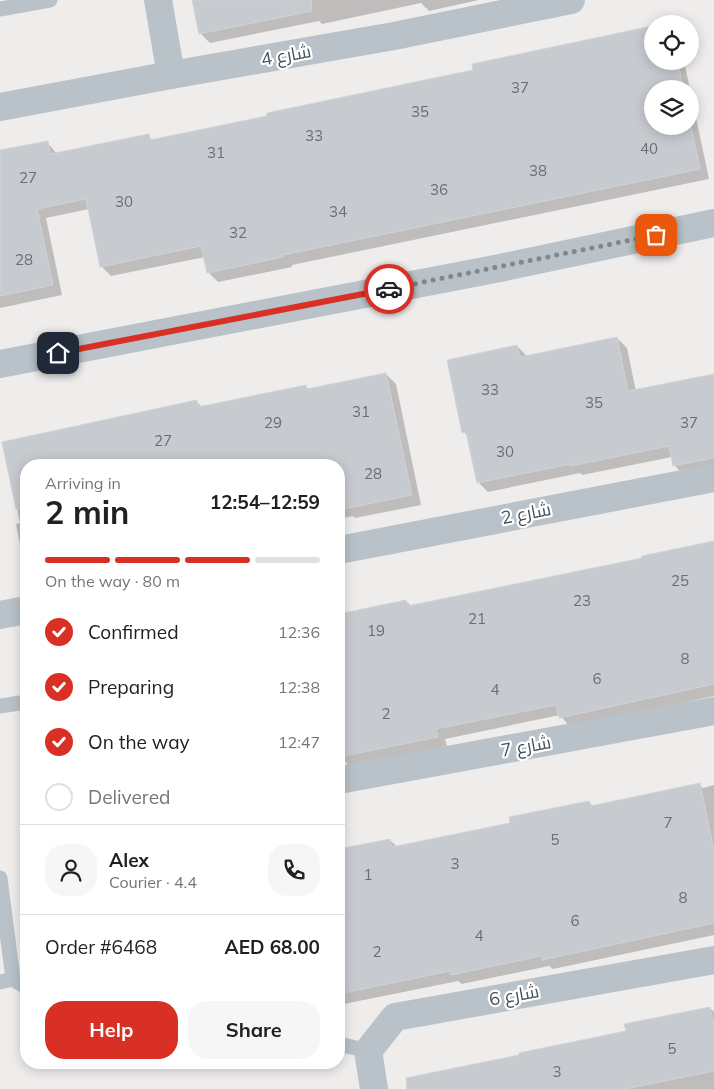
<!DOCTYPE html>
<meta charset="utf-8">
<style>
:root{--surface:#fff;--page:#f6f6f6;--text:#202124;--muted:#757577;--line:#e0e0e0;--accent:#d93025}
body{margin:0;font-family:Mulish,Cairo,sans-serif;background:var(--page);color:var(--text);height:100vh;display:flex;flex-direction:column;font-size:19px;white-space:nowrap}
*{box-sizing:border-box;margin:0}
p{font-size:16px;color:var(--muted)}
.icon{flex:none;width:28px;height:28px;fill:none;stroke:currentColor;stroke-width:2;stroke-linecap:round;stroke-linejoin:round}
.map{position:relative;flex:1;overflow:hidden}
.details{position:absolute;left:20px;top:459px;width:325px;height:610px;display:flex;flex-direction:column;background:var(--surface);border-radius:20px;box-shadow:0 2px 12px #0003}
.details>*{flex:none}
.tools{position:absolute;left:644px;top:15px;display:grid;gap:10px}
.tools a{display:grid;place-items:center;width:55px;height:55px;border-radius:50%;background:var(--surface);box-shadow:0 2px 12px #0003;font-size:25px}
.pin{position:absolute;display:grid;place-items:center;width:42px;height:42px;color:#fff;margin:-21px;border-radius:10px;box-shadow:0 2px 8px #0006}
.courier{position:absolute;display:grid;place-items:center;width:50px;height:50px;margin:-25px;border:4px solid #d93025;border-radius:50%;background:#fff;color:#222;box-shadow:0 1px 6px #0007}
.overview em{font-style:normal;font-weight:700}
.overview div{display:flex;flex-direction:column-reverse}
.overview{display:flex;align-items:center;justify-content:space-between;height:85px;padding:0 25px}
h1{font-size:32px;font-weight:700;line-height:38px}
.bar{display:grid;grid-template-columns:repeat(4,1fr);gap:8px 5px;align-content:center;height:60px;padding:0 25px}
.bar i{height:6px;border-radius:4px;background:var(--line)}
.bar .on{background:var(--accent)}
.bar p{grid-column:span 4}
.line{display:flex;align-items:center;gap:12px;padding:0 25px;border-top:1px solid var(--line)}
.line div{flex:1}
.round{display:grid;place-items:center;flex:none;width:52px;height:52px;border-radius:20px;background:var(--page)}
ol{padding:0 25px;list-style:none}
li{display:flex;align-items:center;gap:15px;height:55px}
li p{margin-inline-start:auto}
li .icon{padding:5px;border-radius:50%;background:var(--accent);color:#fff;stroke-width:4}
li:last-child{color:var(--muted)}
li i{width:28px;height:28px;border:2px solid var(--line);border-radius:50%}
.action{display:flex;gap:10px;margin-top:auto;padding:10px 25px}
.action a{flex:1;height:58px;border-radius:20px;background:var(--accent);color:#fff;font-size:20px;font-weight:700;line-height:58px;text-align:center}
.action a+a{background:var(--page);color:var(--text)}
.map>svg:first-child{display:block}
.shadow{fill:#0003;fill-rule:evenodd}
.building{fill:#c7cacf;stroke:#d0d3d7}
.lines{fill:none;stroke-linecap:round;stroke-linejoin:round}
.service{stroke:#b8c2c8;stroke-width:15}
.minor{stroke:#b8c2c8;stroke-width:28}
.done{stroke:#81878c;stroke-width:5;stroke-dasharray:0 9}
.route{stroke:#d93025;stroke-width:6}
.labels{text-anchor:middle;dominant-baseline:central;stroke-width:4.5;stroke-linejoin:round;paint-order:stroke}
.number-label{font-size:15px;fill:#666f76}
.street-label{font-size:18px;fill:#465158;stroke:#fff}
</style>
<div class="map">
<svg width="714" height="1089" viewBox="0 0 714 1089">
<rect width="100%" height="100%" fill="#efecec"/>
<g class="shadow">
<polygon points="193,0 479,0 429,11 421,3 322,24 319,21 210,43 200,33"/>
<path d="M652,28v33h32l25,118 -417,86v2l-74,15 -10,-10 -3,-15 -94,19 -10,-10 -12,-57 -43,9 16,77 -62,13v-156l47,-10 10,12 91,-18 5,4 116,-23 206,-46 -2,-6zM652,89h38v37h-38z"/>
<polygon points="617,338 627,348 636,391 714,375 714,469 684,475 674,465 672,457 582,475 580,473 488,492 478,482 468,437 464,432 517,346 528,357"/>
<polygon points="386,374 396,384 421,505 355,518 353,516 339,519 339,465 26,465 26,575 16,524 20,523 4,443 197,402 202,407 306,386 309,390"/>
<polygon points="714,542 714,696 570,727 560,715 445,739 447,746 350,766 340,756 339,691 342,690 339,674 339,615 406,601 412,607 644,559"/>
<polygon points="700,785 703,788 714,785 714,935 553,969 549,966 462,984 458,981 339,1005 339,851 390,840 397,847 512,824 589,802 594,807"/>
<polygon points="710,1008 714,1012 714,1089 417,1089"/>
</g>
<g class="building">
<polygon points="192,0 311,0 312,11 199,34"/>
<polygon points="652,26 652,61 678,61 683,89 652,89 652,126 690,126 690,122 700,169 283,255 283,257 207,273 201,246 100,267 86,199 37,209 53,285 0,296 0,150 48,141 50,154 149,134 150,140 267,116 267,113 473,70 472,64"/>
<polygon points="617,337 628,391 714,374 714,458 673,466 669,446 571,466 571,464 477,483 466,432 462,433 447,360 517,345 520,357"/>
<polygon points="386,373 412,495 344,509 339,482 339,465 238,465 236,458 204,465 26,465 26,507 16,509 2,442 197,400 198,407 306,385 307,389"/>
<polygon points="714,541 714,684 559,718 556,705 436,729 438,737 339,757 339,614 406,600 408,606 642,558 642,556"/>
<polygon points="700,783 714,851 714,923 542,960 541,956 451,975 450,971 339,994 339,849 390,839 392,847 510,823 509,817 589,801 591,806"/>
<polygon points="710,1007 714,1025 714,1071 625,1089 407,1089 406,1078 519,1055 519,1053 626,1031 624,1024"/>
</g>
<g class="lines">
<g class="service">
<polyline points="0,9 50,0"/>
<polyline points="0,706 26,702"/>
<polyline points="0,878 13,979"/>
<polyline points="0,982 13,979 26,987"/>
<polyline points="339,1044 368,1051"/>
</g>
<g class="minor">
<polyline points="158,0 171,75"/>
<polyline points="0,107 171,75 394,36 571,0"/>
<polyline points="0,364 500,268 714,223"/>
<polyline points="339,550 714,478"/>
<polyline points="0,615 26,610"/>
<polyline points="339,780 714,711"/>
<polyline points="374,1089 368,1051 395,1017 714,960"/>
</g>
</g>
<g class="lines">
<polyline class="done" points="389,289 656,235"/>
<polyline class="route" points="58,353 389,289"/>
</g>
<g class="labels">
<g class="number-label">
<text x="520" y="87">37</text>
<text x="420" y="111">35</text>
<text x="314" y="135">33</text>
<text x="649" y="148">40</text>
<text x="216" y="152">31</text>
<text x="538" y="170">38</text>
<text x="28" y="177">27</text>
<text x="439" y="189">36</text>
<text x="124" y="201">30</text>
<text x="338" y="211">34</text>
<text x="238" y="232">32</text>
<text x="24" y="259">28</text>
<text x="490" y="389">33</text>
<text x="594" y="402">35</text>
<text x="361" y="411">31</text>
<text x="273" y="422">29</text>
<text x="689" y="422">37</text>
<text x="163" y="440">27</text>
<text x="505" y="451">30</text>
<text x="373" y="473">28</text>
<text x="680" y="580">25</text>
<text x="582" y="600">23</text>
<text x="477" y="618">21</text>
<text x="376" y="630">19</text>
<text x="685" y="658">8</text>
<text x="597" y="678">6</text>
<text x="495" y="689">4</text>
<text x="386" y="713">2</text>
<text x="668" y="822">7</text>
<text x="555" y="839">5</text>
<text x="455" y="863">3</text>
<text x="368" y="874">1</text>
<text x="683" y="897">8</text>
<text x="575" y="920">6</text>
<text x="479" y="935">4</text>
<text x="377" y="951">2</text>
<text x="672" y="1048">5</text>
<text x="557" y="1071">3</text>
</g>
<g class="street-label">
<text transform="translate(286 55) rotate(-10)">شارع 4</text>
<text transform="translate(526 513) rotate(-11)">شارع 2</text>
<text transform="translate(526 746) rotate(-10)">شارع 7</text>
<text transform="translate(514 995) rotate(-10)">شارع 6</text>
</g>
</g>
</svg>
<div class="tools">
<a><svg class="icon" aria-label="locate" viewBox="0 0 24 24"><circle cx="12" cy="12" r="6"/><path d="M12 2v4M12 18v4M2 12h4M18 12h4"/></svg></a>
<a><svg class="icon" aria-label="layers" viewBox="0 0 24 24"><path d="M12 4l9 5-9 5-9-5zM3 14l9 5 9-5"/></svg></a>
</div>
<div class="pin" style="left:656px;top:235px;background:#ea580c"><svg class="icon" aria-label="bag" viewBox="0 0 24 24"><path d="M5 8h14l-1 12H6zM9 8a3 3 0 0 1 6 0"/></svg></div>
<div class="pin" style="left:58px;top:353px;background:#1f2937"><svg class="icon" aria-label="home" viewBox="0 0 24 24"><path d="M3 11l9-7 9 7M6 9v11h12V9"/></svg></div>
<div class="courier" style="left:389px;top:289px"><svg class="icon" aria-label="car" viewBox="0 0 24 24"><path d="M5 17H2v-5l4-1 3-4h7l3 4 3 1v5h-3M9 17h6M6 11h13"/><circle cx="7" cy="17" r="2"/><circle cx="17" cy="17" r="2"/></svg></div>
<section class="details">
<div class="overview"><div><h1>2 min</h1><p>Arriving in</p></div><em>12:54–12:59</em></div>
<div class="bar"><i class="on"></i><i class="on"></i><i class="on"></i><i></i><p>On the way · 80 m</p></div>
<ol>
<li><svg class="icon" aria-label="check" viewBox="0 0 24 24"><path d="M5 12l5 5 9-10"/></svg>Confirmed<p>12:36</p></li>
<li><svg class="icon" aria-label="check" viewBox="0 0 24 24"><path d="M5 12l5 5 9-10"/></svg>Preparing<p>12:38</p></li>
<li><svg class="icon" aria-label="check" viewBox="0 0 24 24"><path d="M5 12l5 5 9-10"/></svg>On the way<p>12:47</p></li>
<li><i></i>Delivered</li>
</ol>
<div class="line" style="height:90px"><a class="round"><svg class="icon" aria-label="person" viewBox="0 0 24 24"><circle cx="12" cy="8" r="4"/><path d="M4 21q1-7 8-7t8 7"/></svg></a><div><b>Alex</b><p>Courier · 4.4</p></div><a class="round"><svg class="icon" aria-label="phone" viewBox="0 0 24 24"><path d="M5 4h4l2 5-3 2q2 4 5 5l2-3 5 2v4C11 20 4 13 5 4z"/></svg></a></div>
<div class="line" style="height:65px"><div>Order #6468</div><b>AED 68.00</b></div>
<div class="action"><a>Help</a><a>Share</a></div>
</section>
</div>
